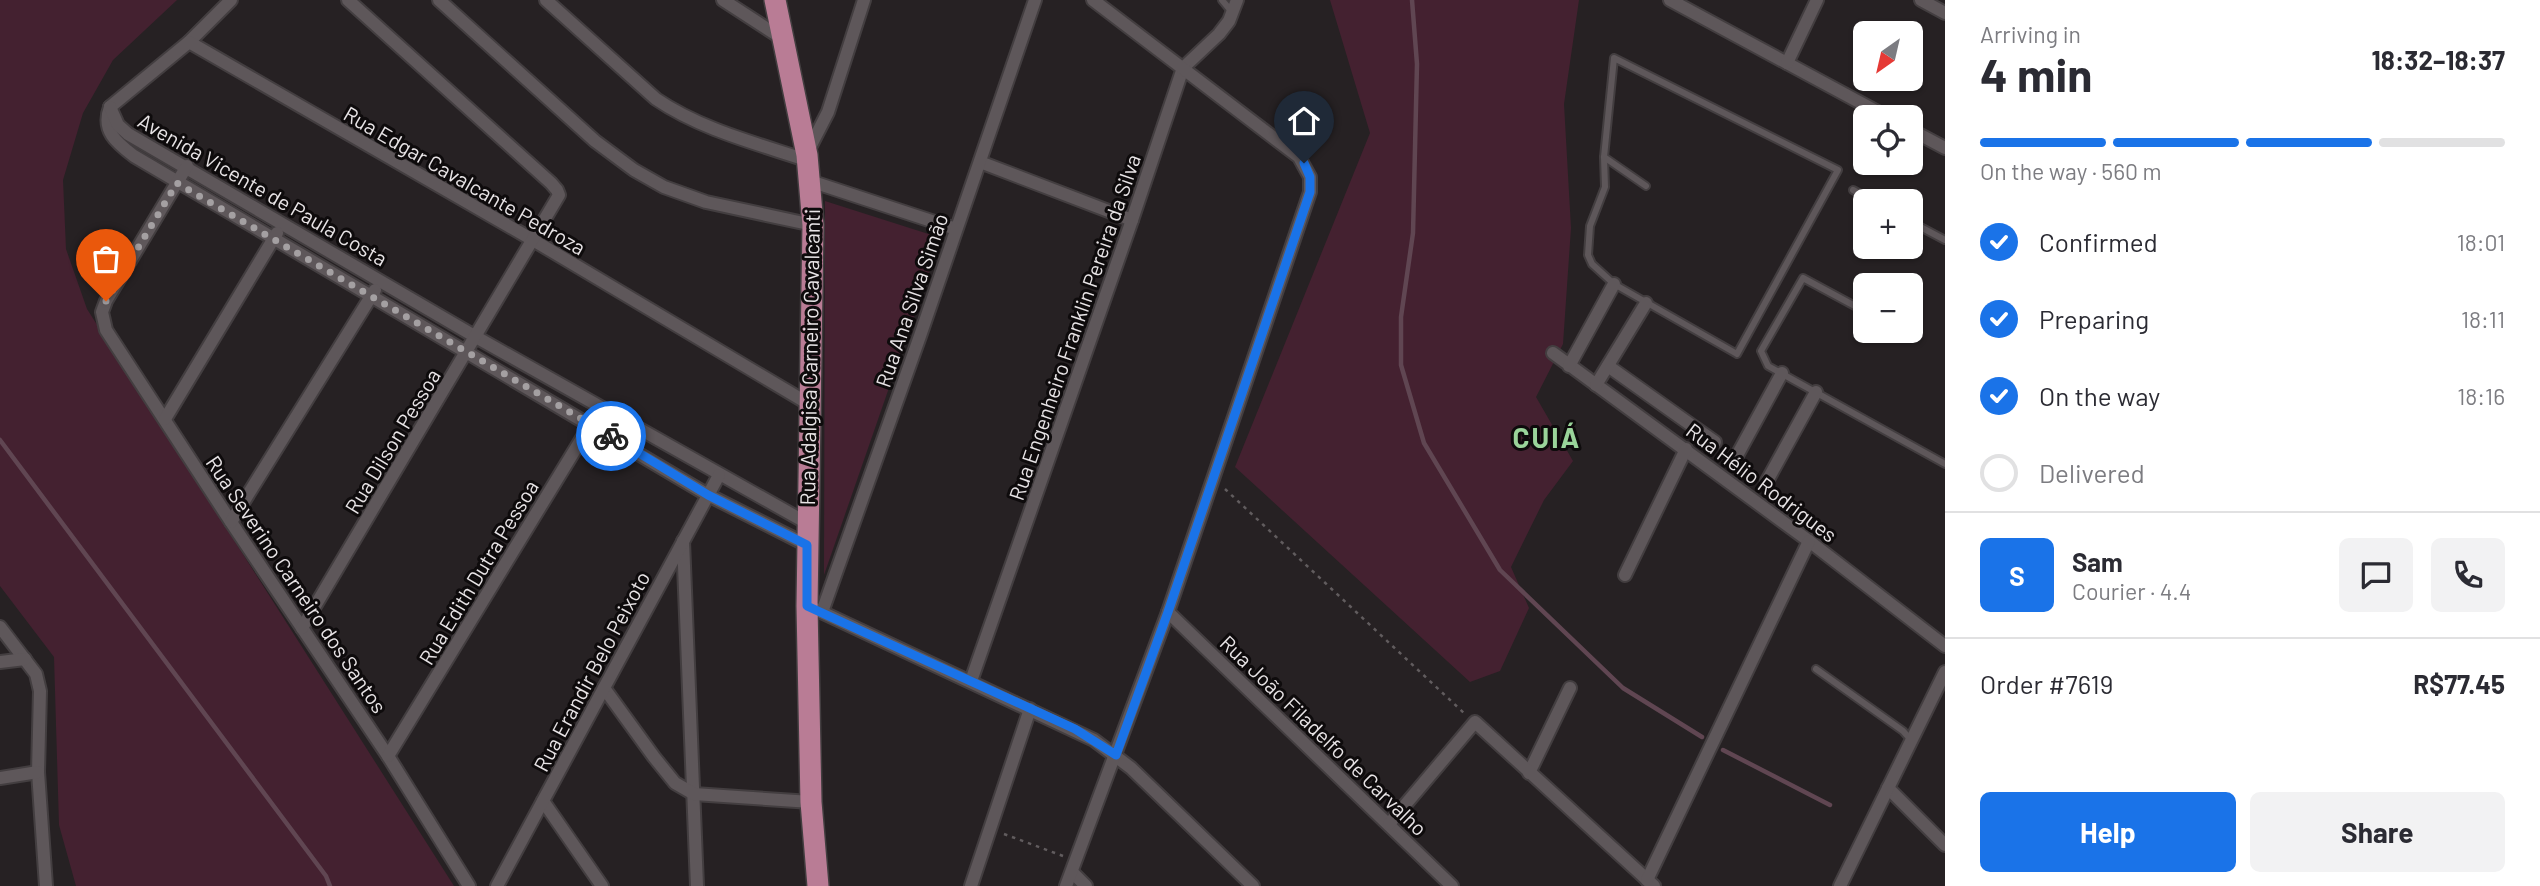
<!DOCTYPE html>
<meta charset="utf-8">
<style>
:root{--surface:#fff;--page:#f2f2f3;--text:#2b2b33;--muted:#7c7c81;--line:#e1e1e2;--accent:#1a73e8}
body{margin:0;font-family:Barlow,sans-serif;background:var(--page);color:var(--text);height:100vh;display:flex;flex-direction:column;font-size:26px;white-space:nowrap}
*{box-sizing:border-box;margin:0}
p{font-size:23px;color:var(--muted)}
.icon{flex:none;width:38px;height:38px;fill:none;stroke:currentColor;stroke-width:2;stroke-linecap:round;stroke-linejoin:round}
.map{position:relative;flex:1;overflow:hidden}
.drawer{display:flex;flex-direction:column;background:var(--surface);width:595px}
.drawer>*{flex:none}
.needle{width:46px;rotate:214deg}
.buttons{position:absolute;left:1853px;top:21px;display:grid;gap:14px}
.buttons a{display:grid;place-items:center;width:70px;height:70px;border-radius:10px;background:var(--surface);box-shadow:0 2px 5px #0004;font-size:35px}
.pin{position:absolute;display:grid;place-items:center;width:60px;height:60px;color:#fff;margin:-72px -30px;border-radius:50% 50% 50% 0;rotate:-45deg;box-shadow:0 0 7px #0007}
.pin .icon{rotate:45deg}
.courier{position:absolute;display:grid;place-items:center;width:70px;height:70px;margin:-35px;border:5px solid #1a73e8;border-radius:50%;background:#fff;color:#222;box-shadow:0 2px 9px #0007}
.overview em{font-style:normal;font-weight:700}
.overview div{display:flex;flex-direction:column-reverse}
.overview{display:flex;align-items:center;justify-content:space-between;height:119px;padding:0 35px}
h1{font-size:46px;font-weight:700;line-height:52px}
.bar{display:grid;grid-template-columns:repeat(4,1fr);gap:10px 7px;align-content:center;height:84px;padding:0 35px}
.bar i{height:9px;border-radius:5px;background:var(--line)}
.bar .selected{background:var(--accent)}
.bar p{grid-column:span 4}
.line{display:flex;align-items:center;gap:18px;padding:0 35px;border-top:2px solid var(--line)}
.line div{flex:1}
.round{display:grid;place-items:center;flex:none;width:74px;height:74px;border-radius:10px;background:var(--page)}
ol{padding:0 35px;list-style:none}
li{display:flex;align-items:center;gap:21px;height:77px}
li p{margin-inline-start:auto}
li .icon{padding:7px;border-radius:50%;background:var(--accent);color:#fff;stroke-width:4}
li:last-child{color:var(--muted)}
li i{width:38px;height:38px;border:4px solid var(--line);border-radius:50%}
.action{display:flex;gap:14px;margin-top:auto;padding:14px 35px}
.action a{flex:1;height:80px;border-radius:10px;background:var(--accent);color:#fff;font-size:28px;font-weight:700;line-height:80px;text-align:center}
.action a+a{background:var(--page);color:var(--text)}
main{display:flex;flex:1;min-height:0}
.map>svg:first-child{display:block}
.green{fill:#442130}
.lines{fill:none;stroke-linecap:round;stroke-linejoin:round}
.stream{stroke:#604652;stroke-width:4.5}
.lane-casing{stroke:#433e40;stroke-width:10}
.street-casing{stroke:#433e40;stroke-width:16}
.primary-casing{stroke:#433e40;stroke-width:24}
.path{stroke:#615c5e;stroke-width:2.5;stroke-dasharray:3.5 5;stroke-linecap:butt}
.lane{stroke:#5e575a;stroke-width:6}
.street{stroke:#5e575a;stroke-width:12}
.primary{stroke:#b97c95;stroke-width:21}
.done{stroke:#a4a0a2;stroke-width:7;stroke-dasharray:0 12.6}
.route{stroke:#1a73e8;stroke-width:9}
.labels{text-anchor:middle;dominant-baseline:central;stroke-width:6;stroke-linejoin:round;paint-order:stroke}
.street-label{font-size:21px;fill:#e8e4e6;stroke:#0e0b0c}
.district-label{font-size:28px;font-weight:bold;letter-spacing:2px;fill:#9ad49a;stroke:#0e0b0c}
</style>
<main>
<div class="map">
<svg width="1945" height="886" viewBox="0 0 1945 886">
<rect width="100%" height="100%" fill="#262123"/>
<g class="green">
<polygon points="0,0 177,0 113,60 83,113 63,180 66,249 87,309 454,886 76,886 59,825 54,657 0,586"/>
<polygon points="1330,0 1579,0 1564,104 1571,228 1563,344 1536,397 1573,461 1544,500 1511,567 1529,608 1500,671 1470,682 1235,467 1370,133"/>
<polygon points="825,201 941,238 824,575"/>
</g>
<g class="lines">
<g class="stream">
<polyline points="1412,0 1417,64 1413,233 1401,317 1401,365 1424,443 1500,570 1623,688 1702,737"/>
<polyline points="0,440 326,876 330,886"/>
<polyline points="1723,750 1830,805"/>
</g>
<g class="lane-casing">
<g id="lane">
<polyline points="1222,0 1232,12"/>
<polygon points="1614,58 1838,170 1737,354 1614,284 1592,264 1588,255 1590,226 1605,187 1604,157"/>
<polyline points="1604,157 1646,186"/>
<polyline points="1853,190 1873,201"/>
<polyline points="1911,222 1945,240"/>
<polyline points="1866,312 1803,278 1761,351 1768,366 1945,464"/>
<polyline points="1816,669 1903,731 1911,740"/>
</g>
</g>
<g class="street-casing">
<g id="street">
<polyline points="439,0 595,141 634,170 664,187 706,202 813,225"/>
<path d="M546,0l110,99c44,30 99,44 150,61"/>
<polyline points="723,0 783,39"/>
<polyline points="1670,0 1887,117"/>
<polyline points="1921,0 1945,13"/>
<polyline points="189,42 231,0"/>
<polyline points="1787,63 1817,0"/>
<path d="M110,107c-9,24 7,36 24,49l574,339 99,50"/>
<polyline points="110,107 189,42 533,240 809,404"/>
<polyline points="110,107 118,125 128,134 476,337 807,523"/>
<polyline points="1911,130 1945,148"/>
<polyline points="807,153 828,112 864,0"/>
<polyline points="980,162 1132,220"/>
<polyline points="187,166 106,301 102,312 106,330 231,522 388,756 469,886"/>
<polyline points="810,181 956,229"/>
<polyline points="1553,353 1809,541 1945,646"/>
<polyline points="1569,366 1614,284"/>
<polyline points="1608,366 1715,442"/>
<polyline points="1596,385 1646,303"/>
<polyline points="165,419 277,233"/>
<polyline points="1734,461 1782,373"/>
<polyline points="1767,481 1816,392"/>
<polyline points="231,522 375,290"/>
<polyline points="683,541 697,886"/>
<polyline points="1625,575 1686,449"/>
<polyline points="815,609 1094,740 1131,768 1253,886"/>
<polyline points="822,612 920,336 1035,0"/>
<polyline points="1168,612 1452,886"/>
<polyline points="0,627 36,674 40,691 38,772 46,886"/>
<polyline points="302,628 559,195 557,190 551,183 348,0"/>
<polyline points="0,662 25,659"/>
<polyline points="971,681 1132,220 1183,68 1219,34 1229,21 1237,0"/>
<polyline points="604,688 654,757 675,783 694,794 811,802"/>
<polyline points="388,756 595,417"/>
<polyline points="1529,773 1570,688"/>
<polyline points="0,778 38,772"/>
<polyline points="1888,788 1945,845"/>
<polyline points="543,801 602,886"/>
<polyline points="1389,824 1475,722 1654,886"/>
<polyline points="1072,872 1086,886"/>
<polyline points="1647,880 1809,541"/>
<polyline points="497,886 719,475"/>
<polyline points="971,886 1030,709"/>
<polyline points="1066,886 1168,612 1310,192 1310,177 1299,157 1093,0"/>
<polyline points="1840,886 1945,672"/>
</g>
</g>
<g class="primary-casing">
<polyline id="primary" points="775,0 807,155 813,225 807,606 811,802 818,886"/>
</g>
<g class="path">
<polyline points="1225,489 1465,714"/>
<polyline points="1004,834 1063,856"/>
</g>
<use href="#lane" class="lane"/>
<use href="#street" class="street"/>
<use href="#primary" class="primary"/>
</g>
<g class="lines">
<polyline class="done" points="106,301 177,183 611,436"/>
<polyline class="route" points="611,436 708,495 807,545 807,606 1075,729 1116,755 1168,612 1310,192 1310,177 1304,163"/>
</g>
<g class="labels">
<g class="street-label">
<text transform="translate(465 180) rotate(30)">Rua Edgar Cavalcante Pedroza</text>
<text transform="translate(263 189) rotate(30)">Avenida Vicente de Paula Costa</text>
<text transform="translate(911 300) rotate(-71)">Rua Ana Silva Simão</text>
<text transform="translate(1074 327) rotate(-71)">Rua Engenheiro Franklin Pereira da Silva</text>
<text transform="translate(809 357) rotate(-89)">Rua Adalgisa Carneiro Cavalcanti</text>
<text transform="translate(392 441) rotate(-59)">Rua Dilson Pessoa</text>
<text transform="translate(1762 482) rotate(37)">Rua Hélio Rodrigues</text>
<text transform="translate(478 572) rotate(-59)">Rua Edith Dutra Pessoa</text>
<text transform="translate(297 584) rotate(56)">Rua Severino Carneiro dos Santos</text>
<text transform="translate(591 671) rotate(-62)">Rua Erandir Belo Peixoto</text>
<text transform="translate(1324 735) rotate(44)">Rua João Filadelfo de Carvalho</text>
</g>
<g class="district-label">
<text x="1547" y="437">CUIÁ</text>
</g>
</g>
</svg>
<div class="buttons">
<a><svg class="needle" viewBox="-14 -14 28 28"><path d="M0-13l5 13h-10z" fill="#e53935"/><path d="M0 13l5-13h-10z" fill="#7c7c81"/></svg></a>
<a><svg class="icon" aria-label="locate" viewBox="0 0 24 24"><circle cx="12" cy="12" r="6"/><path d="M12 2v4M12 18v4M2 12h4M18 12h4"/></svg></a>
<a>+</a>
<a>−</a>
</div>
<div class="pin" style="left:106px;top:301px;background:#ea580c"><svg class="icon" aria-label="bag" viewBox="0 0 24 24"><path d="M5 8h14l-1 12H6zM9 8a3 3 0 0 1 6 0"/></svg></div>
<div class="pin" style="left:1304px;top:163px;background:#1f2937"><svg class="icon" aria-label="home" viewBox="0 0 24 24"><path d="M3 11l9-7 9 7M6 9v11h12V9"/></svg></div>
<div class="courier" style="left:611px;top:436px"><svg class="icon" aria-label="bike" viewBox="0 0 24 24"><circle cx="6" cy="16" r="4"/><circle cx="18" cy="16" r="4"/><path d="M6 16l4-8h5l3 8M10 8l3 8H6M13 5h3"/></svg></div>
</div>
<section class="drawer">
<div class="overview"><div><h1>4 min</h1><p>Arriving in</p></div><em>18:32–18:37</em></div>
<div class="bar"><i class="selected"></i><i class="selected"></i><i class="selected"></i><i></i><p>On the way · 560 m</p></div>
<ol>
<li><svg class="icon" aria-label="check" viewBox="0 0 24 24"><path d="M5 12l5 5 9-10"/></svg>Confirmed<p>18:01</p></li>
<li><svg class="icon" aria-label="check" viewBox="0 0 24 24"><path d="M5 12l5 5 9-10"/></svg>Preparing<p>18:11</p></li>
<li><svg class="icon" aria-label="check" viewBox="0 0 24 24"><path d="M5 12l5 5 9-10"/></svg>On the way<p>18:16</p></li>
<li><i></i>Delivered</li>
</ol>
<div class="line" style="height:126px"><b class="round" style="background:var(--accent);color:#fff">S</b><div><b>Sam</b><p>Courier · 4.4</p></div><a class="round"><svg class="icon" aria-label="chat" viewBox="0 0 24 24"><path d="M4 5h16v11H9l-5 4z"/></svg></a><a class="round"><svg class="icon" aria-label="phone" viewBox="0 0 24 24"><path d="M5 4h4l2 5-3 2q2 4 5 5l2-3 5 2v4C11 20 4 13 5 4z"/></svg></a></div>
<div class="line" style="height:91px"><div>Order #7619</div><b>R$77.45</b></div>
<div class="action"><a>Help</a><a>Share</a></div>
</section>
</main>
